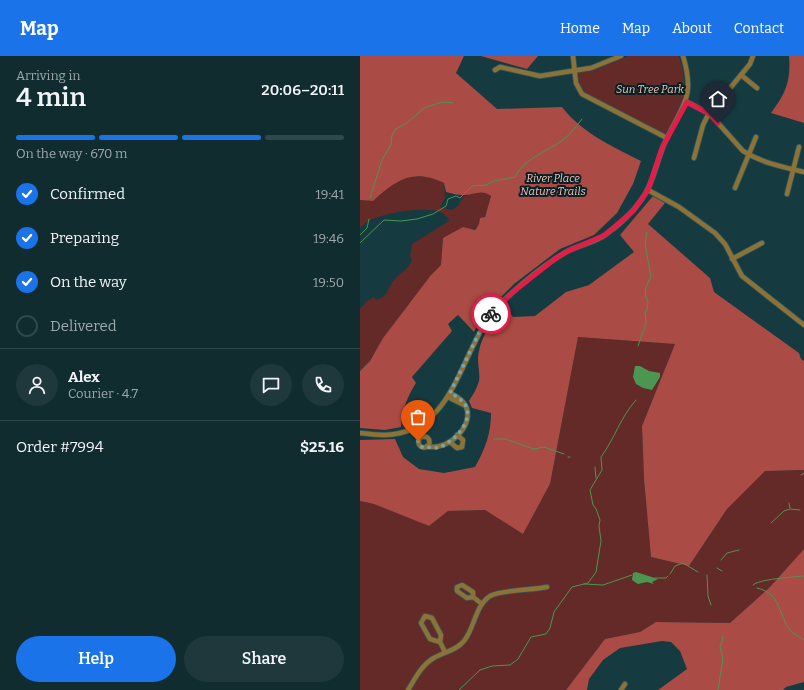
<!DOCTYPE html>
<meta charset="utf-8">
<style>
:root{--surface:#102c2f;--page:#1e383b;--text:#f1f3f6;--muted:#9ca7aa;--line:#30484b;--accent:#1a73e8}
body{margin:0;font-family:Bitter,serif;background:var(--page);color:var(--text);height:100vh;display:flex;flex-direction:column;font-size:15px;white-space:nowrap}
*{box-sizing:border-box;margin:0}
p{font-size:13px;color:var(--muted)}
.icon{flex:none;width:22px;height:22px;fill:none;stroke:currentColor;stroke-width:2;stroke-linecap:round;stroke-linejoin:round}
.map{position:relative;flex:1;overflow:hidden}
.panel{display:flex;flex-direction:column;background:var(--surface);width:360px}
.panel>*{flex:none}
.pin{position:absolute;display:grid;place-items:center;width:34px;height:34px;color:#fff;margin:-41px -17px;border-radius:50% 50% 50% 0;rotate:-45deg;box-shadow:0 0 4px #0007}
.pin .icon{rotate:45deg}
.courier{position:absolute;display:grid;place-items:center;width:40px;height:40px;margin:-20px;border:3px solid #e11d48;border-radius:50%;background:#fff;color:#222;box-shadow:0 1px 5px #0007}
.head em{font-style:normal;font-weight:600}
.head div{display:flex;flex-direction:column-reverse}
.head{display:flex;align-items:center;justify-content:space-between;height:68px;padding:0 16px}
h1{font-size:26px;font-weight:600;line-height:30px}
.bar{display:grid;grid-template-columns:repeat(4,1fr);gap:6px 4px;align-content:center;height:48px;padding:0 16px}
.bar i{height:5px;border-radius:3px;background:var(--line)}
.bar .active{background:var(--accent)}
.bar p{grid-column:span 4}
.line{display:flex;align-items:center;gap:10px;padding:0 16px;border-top:1px solid var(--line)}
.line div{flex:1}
.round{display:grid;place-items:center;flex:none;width:42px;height:42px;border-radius:21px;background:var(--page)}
ol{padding:0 16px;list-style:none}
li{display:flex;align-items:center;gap:12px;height:44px}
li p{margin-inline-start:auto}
li .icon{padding:4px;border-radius:50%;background:var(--accent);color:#fff;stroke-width:4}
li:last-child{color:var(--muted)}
li i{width:22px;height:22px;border:2px solid var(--line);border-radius:50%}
.primary-button{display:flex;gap:8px;margin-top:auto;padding:8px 16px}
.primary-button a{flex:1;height:46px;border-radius:24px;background:var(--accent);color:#fff;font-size:16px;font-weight:600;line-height:46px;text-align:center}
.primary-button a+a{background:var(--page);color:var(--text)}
header{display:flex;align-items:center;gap:24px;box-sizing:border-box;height:56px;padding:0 20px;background:var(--accent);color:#fff}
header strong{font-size:19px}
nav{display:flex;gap:22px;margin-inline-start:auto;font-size:14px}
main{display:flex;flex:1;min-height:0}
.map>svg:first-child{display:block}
.green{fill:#642a27}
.forest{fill:#aa4b45}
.water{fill:#4b9651}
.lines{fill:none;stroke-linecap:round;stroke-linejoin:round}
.stream{stroke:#4b9651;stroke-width:1}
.minor-casing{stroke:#30585d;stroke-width:6}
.minor{stroke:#8c7237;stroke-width:4.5}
.done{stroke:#76a5ab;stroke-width:4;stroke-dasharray:0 7.2}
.route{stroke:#e11d48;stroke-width:5}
.labels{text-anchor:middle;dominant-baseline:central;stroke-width:4;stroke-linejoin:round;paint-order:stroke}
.park-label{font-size:11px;font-style:italic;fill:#f6c0ba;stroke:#062023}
</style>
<header>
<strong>Map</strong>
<nav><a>Home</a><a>Map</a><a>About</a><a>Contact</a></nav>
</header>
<main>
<section class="panel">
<div class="head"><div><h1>4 min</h1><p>Arriving in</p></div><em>20:06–20:11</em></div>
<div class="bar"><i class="active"></i><i class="active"></i><i class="active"></i><i></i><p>On the way · 670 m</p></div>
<ol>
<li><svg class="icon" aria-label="check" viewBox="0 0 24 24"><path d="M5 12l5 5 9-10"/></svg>Confirmed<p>19:41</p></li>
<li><svg class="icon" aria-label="check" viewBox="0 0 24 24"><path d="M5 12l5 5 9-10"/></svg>Preparing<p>19:46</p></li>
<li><svg class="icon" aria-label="check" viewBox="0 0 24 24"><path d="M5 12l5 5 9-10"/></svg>On the way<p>19:50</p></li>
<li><i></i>Delivered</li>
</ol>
<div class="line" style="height:72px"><a class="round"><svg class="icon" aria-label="person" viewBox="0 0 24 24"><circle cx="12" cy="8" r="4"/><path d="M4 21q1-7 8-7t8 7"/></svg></a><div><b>Alex</b><p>Courier · 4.7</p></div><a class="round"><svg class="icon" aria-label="chat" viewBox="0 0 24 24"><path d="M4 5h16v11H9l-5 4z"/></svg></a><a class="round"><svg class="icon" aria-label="phone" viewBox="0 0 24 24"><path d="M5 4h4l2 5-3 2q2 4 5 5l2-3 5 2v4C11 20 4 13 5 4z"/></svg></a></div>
<div class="line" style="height:52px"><div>Order #7994</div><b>$25.16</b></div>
<div class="primary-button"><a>Help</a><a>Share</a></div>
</section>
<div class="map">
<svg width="444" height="634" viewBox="0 0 444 634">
<rect width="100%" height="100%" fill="#153a3f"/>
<g class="green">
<path d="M268,0h51c10,32 6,51 -14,78l-78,-39 -9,-13 -2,-9 21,-4z"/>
<path d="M51,120l21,1 12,6 1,15 -5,9 12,3 6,-4 6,-10c10,-2 18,-7 27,-1 -8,36 -15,35 -48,43l-2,27 -10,10 -48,63 -13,23 -10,10v-62l7,-8 7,-4 2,3c15,-5 10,-12 19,-21 7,-8 12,-8 17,-19l-2,-4 2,-12 37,-23 -1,-3c-2,-2 -5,-4 -7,-6 -16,-6 -60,1 -74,10 -3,1 -5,4 -7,6v-28l13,1 19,-17z"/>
<polygon points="218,281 315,288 282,370 284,423 291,501 329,510 367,453 405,415 444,414 444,493 409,532 370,567 296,566 280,576 245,583 206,634 0,634 0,445 14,448 69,470 88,455 125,454 163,478 190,428"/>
</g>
<g class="forest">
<path d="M0,0h104l-8,17 41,36 65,-2c20,26 50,39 79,54l-8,23 -16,29 -23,22 -34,14 -46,35 -32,32 -8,16 -16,-17 -10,9 4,7 -40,46 4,6c-9,14 -14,27 -15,44l-16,3 -25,-2v-57l10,-10 13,-23 48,-63 10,-10 2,-27 20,-11 12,3 4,-6 1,-6 5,-1 6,-21c-10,-8 -18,0 -29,-1 -5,0 -11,-2 -16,-3l-2,-9c-31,-15 -48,-3 -71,18l-13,-1z"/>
<polygon points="121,0 178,0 167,13"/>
<path d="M429,0h15v67l-33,-10c15,-20 20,-32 18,-57z"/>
<path d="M293,140l12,7 -17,21 62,54 4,14 85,61 2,6 3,2v109l-39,1 -38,38 -38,57 -38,-9 -7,-78 -2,-53 33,-82 -97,-7 -28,147 -27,50 -38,-24 -37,1 -19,15 -55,-22 -14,-3v-61l35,-1 8,18 16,12 25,4 31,-6c10,-18 16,-33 16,-54l-19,-5 -3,-7c3,-5 7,-11 9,-17 3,-6 0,-17 0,-25 1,-19 13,-40 29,-51l6,9 22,-1 31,-24 23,-7 45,-33 -14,-17z"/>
<polygon points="444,493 444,626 426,631 423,634 298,634 327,613 320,595 311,586 302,585 260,592 243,604 229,623 227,634 206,634 245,583 280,576 296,566 370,567 409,532"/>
</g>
<g class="water">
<polygon points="275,310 280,310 289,315 300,317 300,321 292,334 283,332 276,328 273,321"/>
<polygon points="276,516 298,523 292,526 294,528 287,526 278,528 272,524 273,517"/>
</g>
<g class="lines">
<g class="stream">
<polyline points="10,142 22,104 31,89 32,79 36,73 48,66 64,52 82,46 93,47"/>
<polyline points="0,179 7,172 9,163"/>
<path d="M0,187l24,-23 17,1 16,-2 16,-5 13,-8 2,-7 8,-3 4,2 12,-12 14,-1 8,-4 21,-4c8,-17 30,-25 45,-35 8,-5 16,-15 22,-23"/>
<path d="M278,290l8,-23 -1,-11 2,-2 1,-8c-5,-9 -2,-17 3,-25l-6,-33 2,-12"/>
<polyline points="134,383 145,383 174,393 184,391 204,398"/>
<polyline points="208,401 210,401"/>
<polyline points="235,411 236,422"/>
<polyline points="441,419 444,417"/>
<polyline points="429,447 430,452"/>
<polyline points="411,467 424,455 430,453 440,454"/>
<polyline points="361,504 367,497 379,494"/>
<polyline points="357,512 362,515"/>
<polyline points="310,518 315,510 323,507 338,516"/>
<polyline points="347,519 348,540 351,549"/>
<polyline points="295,522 306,522 308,520"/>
<polyline points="224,528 243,529 272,519"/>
<path d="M393,529c5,-6 41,-8 51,-9"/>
<path d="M397,532c26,6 20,27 34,43 3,3 9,6 13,9"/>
<path d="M99,634l21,-20 12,-4 18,-1 8,-6 13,-22 15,-3 4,-6 4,-16 18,-25 16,-4 8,-11 5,-31 -2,-15 1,-6 -4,-11 -3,-4 -3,-15 12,-20 -1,-13c14,-19 19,-39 35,-57"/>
<polyline points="358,634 363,603 360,591 363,583 362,580"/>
</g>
<g class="minor-casing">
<g id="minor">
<polyline points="213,0 216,27 222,38 307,82"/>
<polyline points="135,14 140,11 180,20 231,12 261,0"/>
<polyline points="381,19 397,32"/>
<path d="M327,46l23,12 33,37c19,12 40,16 61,21"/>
<polyline points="334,102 343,69 348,59 390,8 393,0"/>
<polyline points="375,132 396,81"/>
<polyline points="288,134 319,151 355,177 365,188 382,220 444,269"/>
<polyline points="427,138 439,91"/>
<polyline points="372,203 402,187"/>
<polyline points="88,341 104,349"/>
<path d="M0,377c8,1 16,2 24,2 75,-1 75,-92 118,-133 19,-18 42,-37 64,-50 12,-7 28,-9 39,-17 13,-9 28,-23 37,-36 13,-18 15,-42 25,-61 17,-35 28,-42 16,-82"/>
<circle cx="64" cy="386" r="5.5"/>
<polyline points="90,386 97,392 102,391 103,384 97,379"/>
<path d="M67,390c22,7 55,-27 34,-46 -3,-3 -7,-5 -11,-7"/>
<polyline points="113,541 107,542 97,535 97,531 102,529 113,536 113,541 122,548"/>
<polyline points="80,586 70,583 61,567 65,560 72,562 81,579 80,586 85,596"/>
<path d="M48,634c7,-11 13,-24 24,-31 11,-7 24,-8 32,-18 11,-14 11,-35 26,-45 10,-6 43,-6 57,-9"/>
<polyline points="261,634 265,628"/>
</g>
</g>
<use href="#minor" class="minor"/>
</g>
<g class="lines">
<path class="done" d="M58,385l4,6c5,0 13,2 18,0 16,-6 39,-32 21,-47 -3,-3 -7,-5 -11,-7l30,-62 11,-17"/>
<polyline class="route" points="131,258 153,236 196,202 208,195 245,179 273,155 288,134 302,92 327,46 350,58 358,67"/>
</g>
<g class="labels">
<g class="park-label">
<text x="290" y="33">Sun Tree Park</text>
<text x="193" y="122">River Place<tspan x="193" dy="13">Nature Trails</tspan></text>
</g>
</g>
</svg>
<div class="pin" style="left:58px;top:385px;background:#ea580c"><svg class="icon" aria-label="bag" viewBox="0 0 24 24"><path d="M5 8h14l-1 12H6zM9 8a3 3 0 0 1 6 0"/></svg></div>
<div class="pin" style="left:358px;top:67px;background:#1f2937"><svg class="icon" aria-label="home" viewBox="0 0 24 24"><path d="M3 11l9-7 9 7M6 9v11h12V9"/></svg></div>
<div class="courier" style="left:131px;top:258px"><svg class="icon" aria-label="bike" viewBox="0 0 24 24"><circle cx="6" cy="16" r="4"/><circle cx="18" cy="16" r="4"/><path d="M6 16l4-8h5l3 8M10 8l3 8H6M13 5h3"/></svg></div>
</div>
</main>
